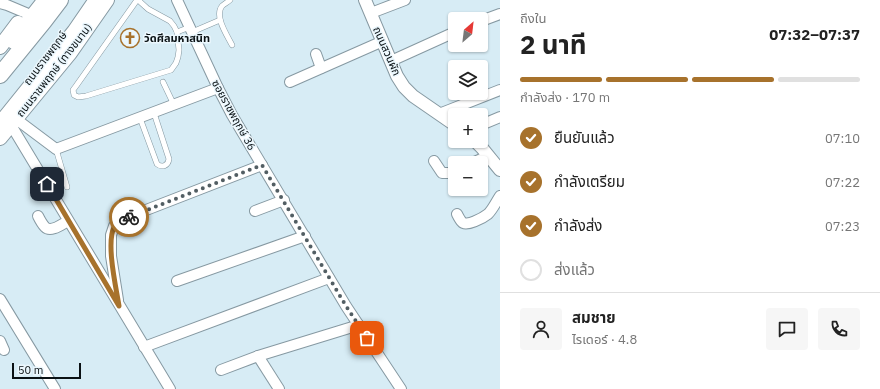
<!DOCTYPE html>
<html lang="th">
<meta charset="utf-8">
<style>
:root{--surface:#fff;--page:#f6f6f6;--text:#222;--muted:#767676;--line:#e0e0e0;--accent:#a7722c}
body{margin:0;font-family:"IBM Plex Sans","Noto Sans Thai",sans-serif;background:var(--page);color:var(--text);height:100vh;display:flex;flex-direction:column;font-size:15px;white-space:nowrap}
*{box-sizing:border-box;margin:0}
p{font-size:13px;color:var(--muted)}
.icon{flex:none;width:22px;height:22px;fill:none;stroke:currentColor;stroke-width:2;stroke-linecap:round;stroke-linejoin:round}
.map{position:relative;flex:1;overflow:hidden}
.sheet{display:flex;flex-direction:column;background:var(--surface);width:380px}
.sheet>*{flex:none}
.needle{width:26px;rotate:28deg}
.buttons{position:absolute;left:448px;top:12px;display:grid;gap:8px}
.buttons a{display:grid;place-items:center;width:40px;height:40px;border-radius:4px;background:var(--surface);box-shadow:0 1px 3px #0004;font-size:20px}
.scale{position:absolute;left:12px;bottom:10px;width:69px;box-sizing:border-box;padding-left:4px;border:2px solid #0a1114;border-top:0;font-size:11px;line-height:14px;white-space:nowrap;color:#0a1114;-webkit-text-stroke:3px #ebf7fd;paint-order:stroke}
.pin{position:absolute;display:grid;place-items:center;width:34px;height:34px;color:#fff;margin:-17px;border-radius:8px;box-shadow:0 2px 6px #0006}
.courier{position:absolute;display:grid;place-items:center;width:40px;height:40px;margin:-20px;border:3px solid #a7722c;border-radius:50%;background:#fff;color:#222;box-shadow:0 1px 5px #0007}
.summary em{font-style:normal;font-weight:700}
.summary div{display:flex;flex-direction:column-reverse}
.summary{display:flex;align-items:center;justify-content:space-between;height:68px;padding:0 20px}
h1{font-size:26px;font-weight:700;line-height:30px}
.bar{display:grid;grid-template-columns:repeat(4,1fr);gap:6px 4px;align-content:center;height:48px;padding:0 20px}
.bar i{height:5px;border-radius:3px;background:var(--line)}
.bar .active{background:var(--accent)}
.bar p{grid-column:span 4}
.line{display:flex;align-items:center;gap:10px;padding:0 20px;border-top:1px solid var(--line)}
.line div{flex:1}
.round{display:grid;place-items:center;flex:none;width:42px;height:42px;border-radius:4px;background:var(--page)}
ol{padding:0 20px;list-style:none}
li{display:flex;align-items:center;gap:12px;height:44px}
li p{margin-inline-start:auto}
li .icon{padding:4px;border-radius:50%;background:var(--accent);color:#fff;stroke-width:4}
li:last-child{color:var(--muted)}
li i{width:22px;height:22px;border:2px solid var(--line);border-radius:50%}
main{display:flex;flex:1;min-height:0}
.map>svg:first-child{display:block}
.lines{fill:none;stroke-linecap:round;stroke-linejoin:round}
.service-casing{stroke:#8699a2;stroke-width:6}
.minor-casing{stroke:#8699a2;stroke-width:12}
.tertiary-casing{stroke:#8699a2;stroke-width:14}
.secondary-casing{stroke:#8699a2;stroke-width:16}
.primary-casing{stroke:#8699a2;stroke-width:18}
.service{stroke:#fff;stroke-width:5}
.minor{stroke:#fff;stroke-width:10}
.tertiary{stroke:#fff;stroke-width:12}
.secondary{stroke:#fff;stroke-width:14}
.primary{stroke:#fff;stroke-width:16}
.done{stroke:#525e63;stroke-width:4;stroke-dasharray:0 7.2}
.route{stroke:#a7722c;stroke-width:5}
.labels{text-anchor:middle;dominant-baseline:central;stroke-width:3;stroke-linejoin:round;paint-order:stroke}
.poi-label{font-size:11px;font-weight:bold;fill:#0a1114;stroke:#ebf7fd;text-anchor:start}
.street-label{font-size:11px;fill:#0a1114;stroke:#ebf7fd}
</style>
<main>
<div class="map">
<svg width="500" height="389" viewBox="0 0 500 389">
<rect width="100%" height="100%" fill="#d7ecf5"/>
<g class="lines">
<g class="service-casing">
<g id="service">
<polyline points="137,0 76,86 73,90 74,95 78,97 86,96 171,70 176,63 178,57 179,50 177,32 174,26 170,21 148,9 138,0"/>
<path d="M230,0c-2,2 -6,4 -8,6 -8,10 5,29 10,39"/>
<polyline points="177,32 190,27"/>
<polyline points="192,32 220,20"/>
<polyline points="163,82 174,105"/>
<path d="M140,118l17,46c5,4 11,2 12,-5l-15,-46"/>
<polyline points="56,149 67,187"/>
</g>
</g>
<g class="minor-casing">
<g id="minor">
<polyline points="177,0 218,88 232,115 346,306 401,389"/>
<polyline points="0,3 7,5 26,13"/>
<polyline points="371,13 405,0"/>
<polyline points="481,21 500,14"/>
<polyline points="316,54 321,68"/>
<polyline points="391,61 455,32"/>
<polyline points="290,82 383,41"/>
<polyline points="439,114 500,90"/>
<polyline points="16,119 56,149 218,88"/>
<polyline points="11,125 170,389"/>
<polyline points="481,125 500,117"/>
<polyline points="434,161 442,173 449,173 455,170"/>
<polyline points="472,163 488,156"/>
<polyline points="255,211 284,200"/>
<path d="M457,214c1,2 3,6 5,8 4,5 21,-4 26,-8 5,-5 8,-12 12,-18"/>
<path d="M38,216c2,4 4,8 7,11 6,6 17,-3 23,-6"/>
<polyline points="177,281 305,236"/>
<polyline points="0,299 55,389"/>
<polyline points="118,300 111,256 111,235 114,226 121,219 141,212 262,165"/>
<polyline points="0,341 4,350"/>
<polyline points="144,347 329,278"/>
<polyline points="258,356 279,389"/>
<polyline points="221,370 258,356 359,325"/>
</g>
</g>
<g class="tertiary-casing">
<g id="tertiary">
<polyline points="365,0 397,76 404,87 413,96 455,125"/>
<polyline points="475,141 482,148 500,170"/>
</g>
</g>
<g class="secondary-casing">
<g id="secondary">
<polyline points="0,47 18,23"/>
<polyline points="0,138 70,53 107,0"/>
</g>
</g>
<g class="primary-casing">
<g id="primary">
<polyline points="14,41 46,0"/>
<polyline points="0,75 44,21 60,0"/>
<polyline points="0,125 75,32 97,0"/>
</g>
</g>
<use href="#service" class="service"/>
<use href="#minor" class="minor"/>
<use href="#tertiary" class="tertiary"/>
<use href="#secondary" class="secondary"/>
<use href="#primary" class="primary"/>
</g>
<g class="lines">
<polyline class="done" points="129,217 262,165 346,306 367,338"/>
<path class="route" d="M47,184l72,122c-3,-19 -13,-62 -5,-79 3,-6 9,-8 15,-10"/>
</g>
<defs>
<g id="church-ring" transform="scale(1)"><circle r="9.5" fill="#ebf7fd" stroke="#a7722c" stroke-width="1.5"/><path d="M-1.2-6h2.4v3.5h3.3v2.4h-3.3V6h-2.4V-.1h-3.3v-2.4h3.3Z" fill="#a7722c"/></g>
</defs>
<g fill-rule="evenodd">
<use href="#church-ring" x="130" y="38"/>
</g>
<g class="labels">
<g class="poi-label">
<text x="144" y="38">วัดศีลมหาสนิท</text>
</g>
<g class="street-label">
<text transform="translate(387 51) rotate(66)">ถนนสวนผัก</text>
<text transform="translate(45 58) rotate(-53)">ถนนราชพฤกษ์</text>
<text transform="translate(54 70) rotate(-52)">ถนนราชพฤกษ์ (ทางขนาน)</text>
<text transform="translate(234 115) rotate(61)">ซอยราชพฤกษ์ 36</text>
</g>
</g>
</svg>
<div class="buttons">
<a><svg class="needle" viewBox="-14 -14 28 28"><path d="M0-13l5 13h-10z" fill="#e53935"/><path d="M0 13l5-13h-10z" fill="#767676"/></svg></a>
<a><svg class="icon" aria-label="layers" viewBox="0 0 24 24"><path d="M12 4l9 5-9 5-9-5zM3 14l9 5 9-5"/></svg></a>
<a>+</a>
<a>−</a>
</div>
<div class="scale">50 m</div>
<div class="pin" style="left:367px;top:338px;background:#ea580c"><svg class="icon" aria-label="bag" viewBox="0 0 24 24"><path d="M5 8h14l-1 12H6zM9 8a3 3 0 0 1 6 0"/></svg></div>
<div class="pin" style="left:47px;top:184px;background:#1f2937"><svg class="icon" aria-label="home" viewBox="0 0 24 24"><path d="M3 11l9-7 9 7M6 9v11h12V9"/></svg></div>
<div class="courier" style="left:129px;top:217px"><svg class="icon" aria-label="bike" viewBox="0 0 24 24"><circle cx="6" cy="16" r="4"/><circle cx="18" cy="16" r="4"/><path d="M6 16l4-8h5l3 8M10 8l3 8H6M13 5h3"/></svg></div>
</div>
<section class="sheet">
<div class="summary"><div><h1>2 นาที</h1><p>ถึงใน</p></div><em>07:32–07:37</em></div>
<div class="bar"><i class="active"></i><i class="active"></i><i class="active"></i><i></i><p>กำลังส่ง · 170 m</p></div>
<ol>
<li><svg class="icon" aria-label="check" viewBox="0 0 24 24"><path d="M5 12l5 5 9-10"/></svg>ยืนยันแล้ว<p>07:10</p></li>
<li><svg class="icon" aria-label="check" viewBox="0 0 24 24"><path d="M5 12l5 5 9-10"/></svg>กำลังเตรียม<p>07:22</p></li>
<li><svg class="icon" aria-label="check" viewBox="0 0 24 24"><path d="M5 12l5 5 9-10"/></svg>กำลังส่ง<p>07:23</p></li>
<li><i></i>ส่งแล้ว</li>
</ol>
<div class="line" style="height:72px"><a class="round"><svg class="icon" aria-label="person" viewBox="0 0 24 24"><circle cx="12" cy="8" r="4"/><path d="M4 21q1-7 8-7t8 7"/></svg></a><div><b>สมชาย</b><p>ไรเดอร์ · 4.8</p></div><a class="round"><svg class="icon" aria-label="chat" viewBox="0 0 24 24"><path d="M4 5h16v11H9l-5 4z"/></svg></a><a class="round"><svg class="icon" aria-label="phone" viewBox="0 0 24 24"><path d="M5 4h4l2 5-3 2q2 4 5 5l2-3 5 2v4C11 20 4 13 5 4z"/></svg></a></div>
</section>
</main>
